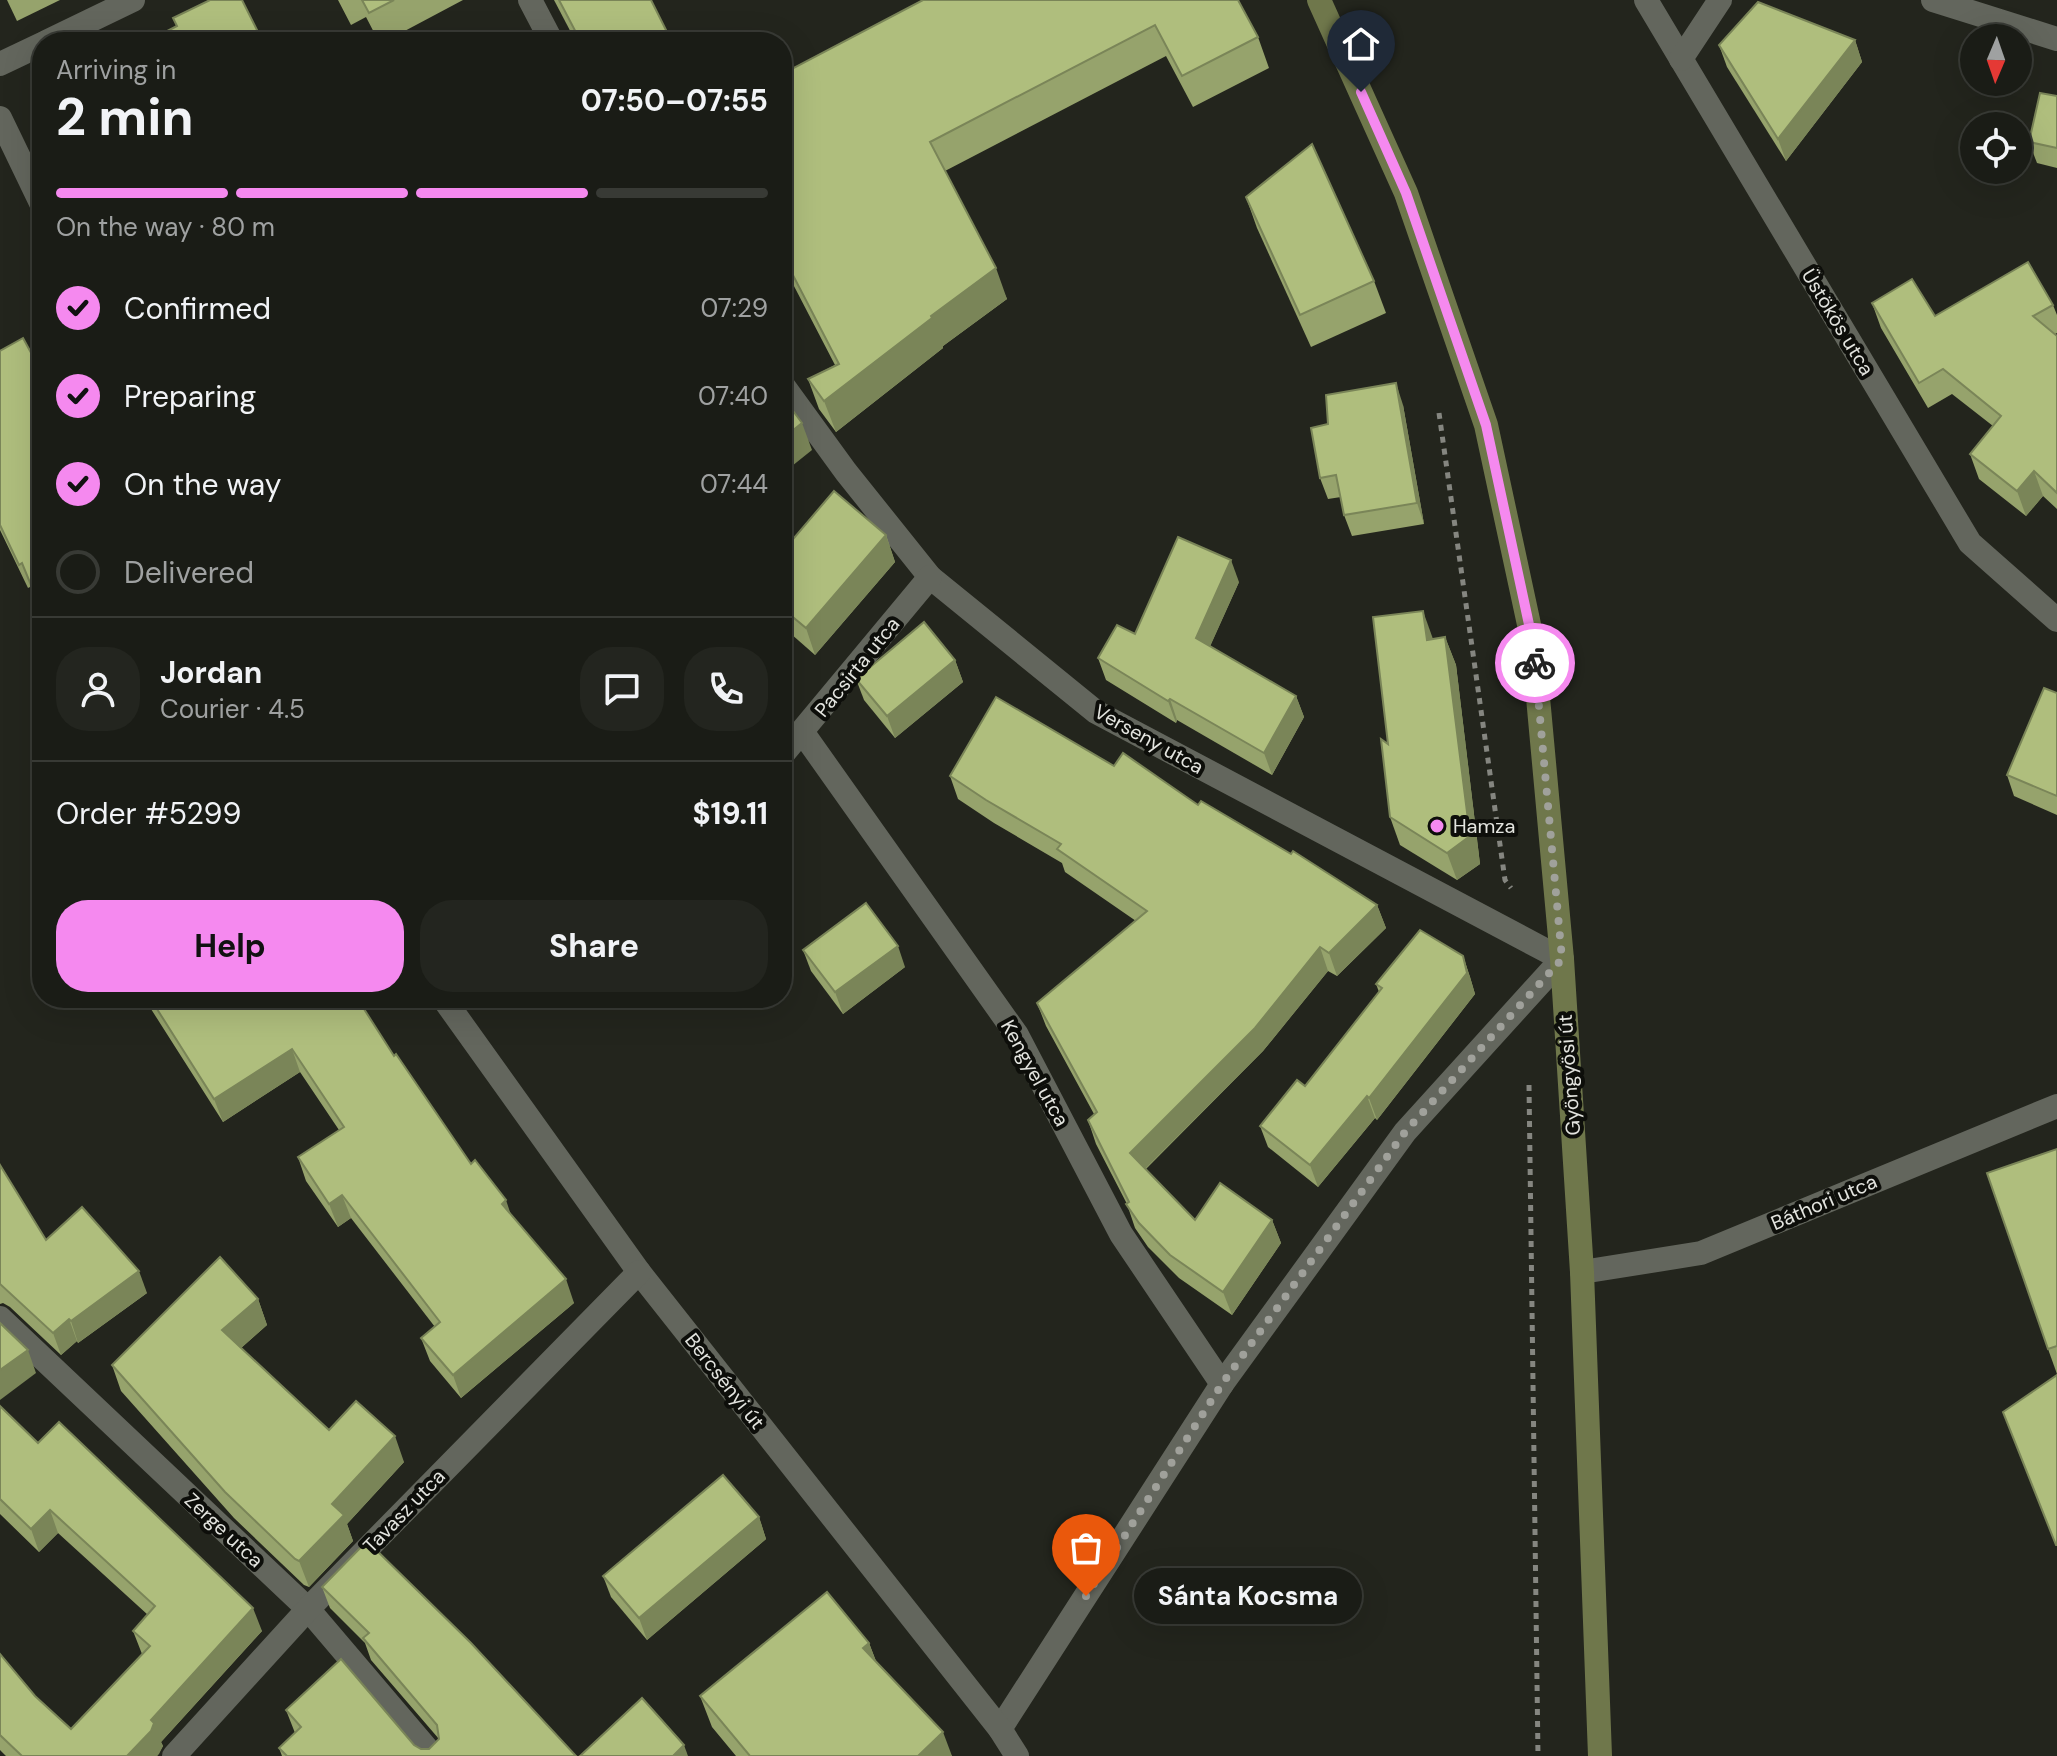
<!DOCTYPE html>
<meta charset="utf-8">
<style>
:root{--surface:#1a1c16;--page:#23251f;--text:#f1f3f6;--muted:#9fa1a1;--line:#383a35;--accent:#f589ef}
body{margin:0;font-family:"DM Sans",sans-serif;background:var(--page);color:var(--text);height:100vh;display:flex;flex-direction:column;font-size:30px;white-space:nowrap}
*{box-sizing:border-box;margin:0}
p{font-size:26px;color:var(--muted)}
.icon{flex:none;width:44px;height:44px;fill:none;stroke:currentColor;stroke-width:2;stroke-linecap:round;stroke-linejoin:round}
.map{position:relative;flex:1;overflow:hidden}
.drawer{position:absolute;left:32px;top:32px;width:760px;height:976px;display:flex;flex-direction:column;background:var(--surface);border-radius:32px;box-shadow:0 8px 32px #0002,0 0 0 2px var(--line)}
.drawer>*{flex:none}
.needle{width:52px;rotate:182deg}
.controls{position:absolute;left:1960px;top:24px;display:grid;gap:16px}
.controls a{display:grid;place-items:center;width:72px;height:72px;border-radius:50%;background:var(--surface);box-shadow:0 8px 32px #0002,0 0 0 2px var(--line);font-size:40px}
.pin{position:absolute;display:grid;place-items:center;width:68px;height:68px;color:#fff;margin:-82px -34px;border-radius:50% 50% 50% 0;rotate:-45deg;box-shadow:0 0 8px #0007}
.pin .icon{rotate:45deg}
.courier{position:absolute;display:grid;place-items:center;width:80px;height:80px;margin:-40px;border:6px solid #f589ef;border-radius:50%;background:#fff;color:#222;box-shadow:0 2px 10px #0007}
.bubble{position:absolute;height:56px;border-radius:28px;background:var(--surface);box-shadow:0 8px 32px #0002,0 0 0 2px var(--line);font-size:26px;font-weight:700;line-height:56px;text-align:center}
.overview em{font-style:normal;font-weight:700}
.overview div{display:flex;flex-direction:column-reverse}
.overview{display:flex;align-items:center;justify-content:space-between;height:136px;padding:0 24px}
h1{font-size:52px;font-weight:700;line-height:60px}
.bar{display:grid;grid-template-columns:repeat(4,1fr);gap:12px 8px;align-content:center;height:96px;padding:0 24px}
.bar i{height:10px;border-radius:6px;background:var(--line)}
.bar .active{background:var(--accent)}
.bar p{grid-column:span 4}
.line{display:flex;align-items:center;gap:20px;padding:0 24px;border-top:2px solid var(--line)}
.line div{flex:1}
.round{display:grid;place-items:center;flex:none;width:84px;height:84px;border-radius:32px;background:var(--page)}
ol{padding:0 24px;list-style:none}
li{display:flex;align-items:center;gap:24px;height:88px}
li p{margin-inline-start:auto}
li .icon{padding:8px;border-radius:50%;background:var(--accent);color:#111;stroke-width:4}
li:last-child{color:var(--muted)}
li i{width:44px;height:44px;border:4px solid var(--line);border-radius:50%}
.primary-button{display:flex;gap:16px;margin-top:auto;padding:16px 24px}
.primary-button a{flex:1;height:92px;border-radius:32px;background:var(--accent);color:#111;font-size:32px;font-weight:700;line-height:92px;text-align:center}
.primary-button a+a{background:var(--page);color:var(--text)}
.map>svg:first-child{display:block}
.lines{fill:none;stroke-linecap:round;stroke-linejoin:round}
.path{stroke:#858680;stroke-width:5;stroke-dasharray:6 6;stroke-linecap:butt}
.street{stroke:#63665d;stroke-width:24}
.secondary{stroke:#6f774b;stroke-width:24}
.wall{fill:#96a36c}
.shaded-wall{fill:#7a8558}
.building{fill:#afbe7d;stroke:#7a8558;stroke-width:2}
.done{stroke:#a0a19b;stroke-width:8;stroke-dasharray:0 14.4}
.route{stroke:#f589ef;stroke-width:10}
.poi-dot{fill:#f589ef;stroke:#0d0e0a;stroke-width:3}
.labels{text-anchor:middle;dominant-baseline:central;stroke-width:8;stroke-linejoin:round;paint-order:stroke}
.street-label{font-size:20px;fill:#e3e4df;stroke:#0d0e0a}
.poi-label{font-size:20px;fill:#e3e4df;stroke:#0d0e0a;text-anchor:start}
</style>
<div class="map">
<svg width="2057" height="1756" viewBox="0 0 2057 1756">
<rect width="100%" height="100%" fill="#23251d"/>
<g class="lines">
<g class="path">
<polyline points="1439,413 1505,880 1511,888"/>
<polyline points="1529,1085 1538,1756"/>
</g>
<g class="street">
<polyline points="530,0 552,42"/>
<polyline points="1646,0 1970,543 2057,620"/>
<polyline points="1933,0 2057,39"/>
<polyline points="46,42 133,0"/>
<polyline points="1681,59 1720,0"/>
<polyline points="0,64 42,44"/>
<polyline points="0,118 42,205"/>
<polyline points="782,384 846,472 930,577 1096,712 1562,959 1405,1132 1222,1384 1000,1729"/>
<polyline points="803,733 1017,1035 1121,1234 1222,1384"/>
<polyline points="782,755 930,577"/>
<polyline points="443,998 639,1272 1000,1729 1017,1756"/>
<polyline points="1582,1272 1701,1253 2057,1106"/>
<polyline points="0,1318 308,1609 433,1756"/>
<polyline points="174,1756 308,1609 639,1272"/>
</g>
<polyline class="secondary" points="1319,0 1406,193 1486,425 1533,643 1562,959 1582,1272 1600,1756"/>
</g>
<g class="wall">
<polygon points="7,0 60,0 17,21"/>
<polygon points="338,0 463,0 384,42 379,42 366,17 351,25"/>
<polygon points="554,0 651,0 672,42 576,42"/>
<polygon points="923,0 1258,37 1269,68 1193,107 1166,56 945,171 1007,299 943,346 943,348 836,432 819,409 808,379 835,365 782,263 782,74"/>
<polygon points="1855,40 1862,62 1786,161 1727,67 1719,45"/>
<polygon points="2057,96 2057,168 2037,163 2029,142"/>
<polygon points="1246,197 1374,281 1386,313 1311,347 1257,228"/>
<polygon points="1872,303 1935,316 2053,305 2057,315 2057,333 2055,334 2057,336 2057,509 2043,496 2026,516 1979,479 1970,454 1993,426 1952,394 1928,408 1881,328"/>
<polygon points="0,351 42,373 42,615 30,587 28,588 0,530"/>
<polygon points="1403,405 1424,524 1352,536 1344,515 1341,497 1328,499 1320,478 1328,424"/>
<polygon points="886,535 895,562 815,655 782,626 782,552"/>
<polygon points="1239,582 1210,646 1296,696 1304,717 1272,775 1177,720 1176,723 1106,680 1098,658 1135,634"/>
<polygon points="1445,637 1456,665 1480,864 1457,880 1400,845 1390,817 1388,744 1433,639"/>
<polygon points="955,660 963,682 895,738 864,700 856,679"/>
<polygon points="2057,693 2057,815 2014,796 2007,775"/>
<polygon points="1114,766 1198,805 1377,905 1386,928 1337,976 1328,971 1263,1051 1146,1169 1195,1220 1272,1220 1281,1243 1232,1315 1179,1278 1148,1247 1135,1228 1127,1204 1096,1144 1088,1120 1094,1114 1046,1026 1037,1003 1136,921 1065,872 1062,863 994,823 958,799 950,776"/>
<polygon points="803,950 905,967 843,1014 811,971"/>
<polygon points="1463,956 1470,977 1475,994 1377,1120 1375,1118 1318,1187 1268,1147 1260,1126 1305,1086 1379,992 1376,984"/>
<polygon points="144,998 357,998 394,1056 471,1164 511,1215 574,1303 461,1398 430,1361 421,1338 435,1327 351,1218 338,1227 306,1181 298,1157 339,1130 300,1072 223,1122"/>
<polygon points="2057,1149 2057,1374 2048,1349"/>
<polygon points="0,1165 46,1240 147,1293 78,1343 77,1341 61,1355 10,1307 3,1303 0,1304"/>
<polygon points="258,1299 267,1325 241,1348 329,1430 404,1462 347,1524 353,1541 309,1587 304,1585 234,1518 121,1391 112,1365"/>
<polygon points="0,1406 38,1443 262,1631 161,1742 163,1746 157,1756 6,1756 0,1750 0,1654 35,1696 71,1729 142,1654 133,1631 148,1615 58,1533 39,1552 0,1514"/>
<polygon points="759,1517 766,1539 647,1640 611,1597 603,1576"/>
<polygon points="322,1587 576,1756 282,1756 279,1748 295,1733 286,1710 414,1745 421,1749 429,1749 439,1739 371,1660 365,1643 330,1608"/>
<polygon points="869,1643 876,1661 952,1756 736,1756 712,1727 700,1696"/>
</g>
<g class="shaded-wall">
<polygon points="1855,40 1862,62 1786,161 1778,139"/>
<polygon points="996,268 1007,299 943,346 943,348 836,432 824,401 931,316"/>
<polygon points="1396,383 1403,405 1424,524 1417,503"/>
<polygon points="802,423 812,450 782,474 782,439"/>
<polygon points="2034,471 2043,496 2026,516 2017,491"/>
<polygon points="886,535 895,562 815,655 806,628"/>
<polygon points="1231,560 1239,582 1204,660 1196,638"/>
<polygon points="1423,611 1433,639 1427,640"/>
<polygon points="1445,637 1456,665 1480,864 1457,880 1447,853"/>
<polygon points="955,660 963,682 895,738 887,716"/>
<polygon points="1296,696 1304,717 1272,775 1264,753"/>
<polygon points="1170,699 1177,720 1176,723 1168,701"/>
<polygon points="1377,905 1386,928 1337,976 1329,953"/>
<polygon points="898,946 905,967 843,1014 835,992"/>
<polygon points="1320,947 1328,971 1263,1051 1138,1176 1130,1153"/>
<polygon points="1463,956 1470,977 1475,994 1377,1120 1369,1098"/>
<polygon points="292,1049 300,1072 223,1122 214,1099"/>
<polygon points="1367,1096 1375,1118 1318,1187 1310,1165"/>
<polygon points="342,1195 351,1218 338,1227 329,1204"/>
<polygon points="506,1200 514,1224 502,1204"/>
<polygon points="1272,1220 1281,1243 1232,1315 1223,1292"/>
<polygon points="139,1271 147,1293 78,1343 71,1321"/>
<polygon points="566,1279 574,1303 461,1398 453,1375"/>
<polygon points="258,1299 267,1325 232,1356 222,1330"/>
<polygon points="69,1319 77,1341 61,1355 53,1333"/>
<polygon points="28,1350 36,1373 0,1400 0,1370"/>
<polygon points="395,1436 404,1462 347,1524 353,1541 309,1587 299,1561 332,1504"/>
<polygon points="50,1510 58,1533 39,1552 31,1529"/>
<polygon points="759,1517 766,1539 647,1640 639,1618"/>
<polygon points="253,1608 262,1631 161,1742 163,1746 159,1754 157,1756 127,1756 151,1720"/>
<polygon points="869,1643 881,1675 863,1648"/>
<polygon points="943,1732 952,1756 918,1756"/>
<polygon points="684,1745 688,1756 673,1756"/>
</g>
<g class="building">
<polygon points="210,0 242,0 263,42 146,42 177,26 173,18"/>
<polygon points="362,0 394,0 369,13"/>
<polygon points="559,0 651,0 672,42 581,42"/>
<polygon points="923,0 1238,0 1258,37 1182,76 1155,25 930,142 996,268 931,316 932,318 824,401 808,379 839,364 782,254 782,74"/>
<polygon points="1758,2 1855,40 1778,139 1719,45"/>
<polygon points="2040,93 2057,96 2057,148 2029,142"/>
<polygon points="1312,144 1374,281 1300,315 1246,197"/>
<polygon points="2028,262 2053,305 2033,316 2057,336 2057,493 2034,471 2017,491 1970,454 2001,416 1943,369 1919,383 1872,303 1912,279 1935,316"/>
<polygon points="23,338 42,373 42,435 40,436 42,439 42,612 22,563 19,565 0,525 0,351"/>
<polygon points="1396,383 1417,503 1344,515 1336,475 1320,478 1311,428 1328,424 1326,395"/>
<polygon points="782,396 802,423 782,439"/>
<polygon points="834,491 886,535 806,628 782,608 782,552"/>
<polygon points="1178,537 1231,560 1196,638 1296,696 1264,753 1170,699 1168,701 1098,658 1117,625 1135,634"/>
<polygon points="1423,611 1427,640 1445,637 1470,836 1447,853 1390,817 1381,739 1388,744 1373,617"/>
<polygon points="924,622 955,660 887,716 856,679"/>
<polygon points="2044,688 2057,693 2057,796 2007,775"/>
<polygon points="996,697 1114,766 1123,753 1198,805 1201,801 1291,854 1293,851 1377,905 1329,953 1320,947 1255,1028 1130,1153 1195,1220 1220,1183 1272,1220 1223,1292 1170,1255 1139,1223 1126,1204 1129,1202 1088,1120 1097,1112 1037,1003 1147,911 1057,849 1061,844 986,800 950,776"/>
<polygon points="866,903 898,946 835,992 803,950"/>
<polygon points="1420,930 1463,956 1467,973 1369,1098 1367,1096 1310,1165 1260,1126 1297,1080 1305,1086 1382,988 1376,984"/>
<polygon points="150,998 357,998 394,1056 396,1054 471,1164 475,1160 506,1200 502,1204 566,1279 453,1375 421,1338 440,1322 342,1195 329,1204 298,1157 344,1127 292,1049 214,1099"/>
<polygon points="2057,1149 2057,1346 2048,1349 1987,1173"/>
<polygon points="0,1165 46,1240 82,1207 139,1271 71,1321 69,1319 53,1333 0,1284"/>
<polygon points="220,1257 258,1299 222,1330 329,1430 356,1401 395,1436 332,1504 344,1515 299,1561 295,1559 225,1492 112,1365"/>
<polygon points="0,1323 28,1350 0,1370"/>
<polygon points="2057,1375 2057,1545 2056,1545 2003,1412"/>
<polygon points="0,1406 38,1443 59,1422 253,1608 151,1720 154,1723 151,1731 127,1756 22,1756 0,1735 0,1654 35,1696 71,1729 150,1646 133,1631 155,1606 50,1510 31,1529 0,1499"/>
<polygon points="723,1475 759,1517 639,1618 603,1576"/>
<polygon points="367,1541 471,1643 576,1756 287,1756 279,1748 301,1727 286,1710 341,1659 414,1745 421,1749 429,1749 439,1739 437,1725 363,1638 369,1633 322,1587"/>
<polygon points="827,1592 869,1643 863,1648 943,1732 918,1756 750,1756 700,1696"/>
<polygon points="642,1698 684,1745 673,1756 580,1756"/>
</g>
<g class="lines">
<polyline class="done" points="1086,1596 1222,1384 1405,1132 1562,959 1535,663"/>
<polyline class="route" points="1361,92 1406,193 1486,425 1533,643 1535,663"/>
</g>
<circle class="poi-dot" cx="1437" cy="826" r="8"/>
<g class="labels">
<g class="street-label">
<text transform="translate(1838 322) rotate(59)">Üstökös utca</text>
<text transform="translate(857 667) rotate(-51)">Pacsirta utca</text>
<text transform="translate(1149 739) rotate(29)">Verseny utca</text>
<text transform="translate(1035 1073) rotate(61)">Kengyel utca</text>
<text transform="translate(1569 1075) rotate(-94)">Gyöngyösi út</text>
<text transform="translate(1824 1202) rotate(-23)">Báthori utca</text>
<text transform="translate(725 1381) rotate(52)">Bercsényi út</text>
<text transform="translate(404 1511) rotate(-46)">Tavasz utca</text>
<text transform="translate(224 1530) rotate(43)">Zerge utca</text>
</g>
<g class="poi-label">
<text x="1453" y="826">Hamza</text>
</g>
</g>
</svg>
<div class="controls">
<a><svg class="needle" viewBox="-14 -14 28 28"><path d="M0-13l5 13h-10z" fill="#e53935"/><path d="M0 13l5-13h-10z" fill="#9fa1a1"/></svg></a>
<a><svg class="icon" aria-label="locate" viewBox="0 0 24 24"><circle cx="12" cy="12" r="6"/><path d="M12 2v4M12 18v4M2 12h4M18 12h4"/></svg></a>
</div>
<div class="pin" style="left:1086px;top:1596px;background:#ea580c"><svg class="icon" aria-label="bag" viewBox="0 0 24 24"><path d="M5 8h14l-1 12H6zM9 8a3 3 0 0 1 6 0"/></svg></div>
<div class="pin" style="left:1361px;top:92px;background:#1f2937"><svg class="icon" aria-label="home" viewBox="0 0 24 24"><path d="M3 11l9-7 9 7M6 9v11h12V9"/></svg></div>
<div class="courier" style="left:1535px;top:663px"><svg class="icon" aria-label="bike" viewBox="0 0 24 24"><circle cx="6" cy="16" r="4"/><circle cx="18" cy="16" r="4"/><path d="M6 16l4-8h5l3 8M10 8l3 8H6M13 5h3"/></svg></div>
<div class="bubble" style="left:1134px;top:1568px;width:228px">Sánta Kocsma</div>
<section class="drawer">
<div class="overview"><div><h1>2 min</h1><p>Arriving in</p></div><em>07:50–07:55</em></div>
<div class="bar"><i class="active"></i><i class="active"></i><i class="active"></i><i></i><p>On the way · 80 m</p></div>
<ol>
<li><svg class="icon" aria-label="check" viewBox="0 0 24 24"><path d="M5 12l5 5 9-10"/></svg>Confirmed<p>07:29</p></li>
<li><svg class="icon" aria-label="check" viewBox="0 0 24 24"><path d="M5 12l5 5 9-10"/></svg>Preparing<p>07:40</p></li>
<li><svg class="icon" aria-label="check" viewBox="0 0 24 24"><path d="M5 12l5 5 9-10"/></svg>On the way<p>07:44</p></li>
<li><i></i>Delivered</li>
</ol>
<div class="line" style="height:144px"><a class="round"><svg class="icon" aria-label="person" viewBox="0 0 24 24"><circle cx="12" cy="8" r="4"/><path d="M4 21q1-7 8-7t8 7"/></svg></a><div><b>Jordan</b><p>Courier · 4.5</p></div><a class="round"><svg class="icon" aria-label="chat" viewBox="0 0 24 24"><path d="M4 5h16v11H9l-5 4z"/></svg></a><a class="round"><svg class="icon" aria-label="phone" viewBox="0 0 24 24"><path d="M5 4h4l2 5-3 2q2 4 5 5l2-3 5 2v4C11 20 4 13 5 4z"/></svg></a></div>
<div class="line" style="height:104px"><div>Order #5299</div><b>$19.11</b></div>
<div class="primary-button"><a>Help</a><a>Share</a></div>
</section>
</div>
